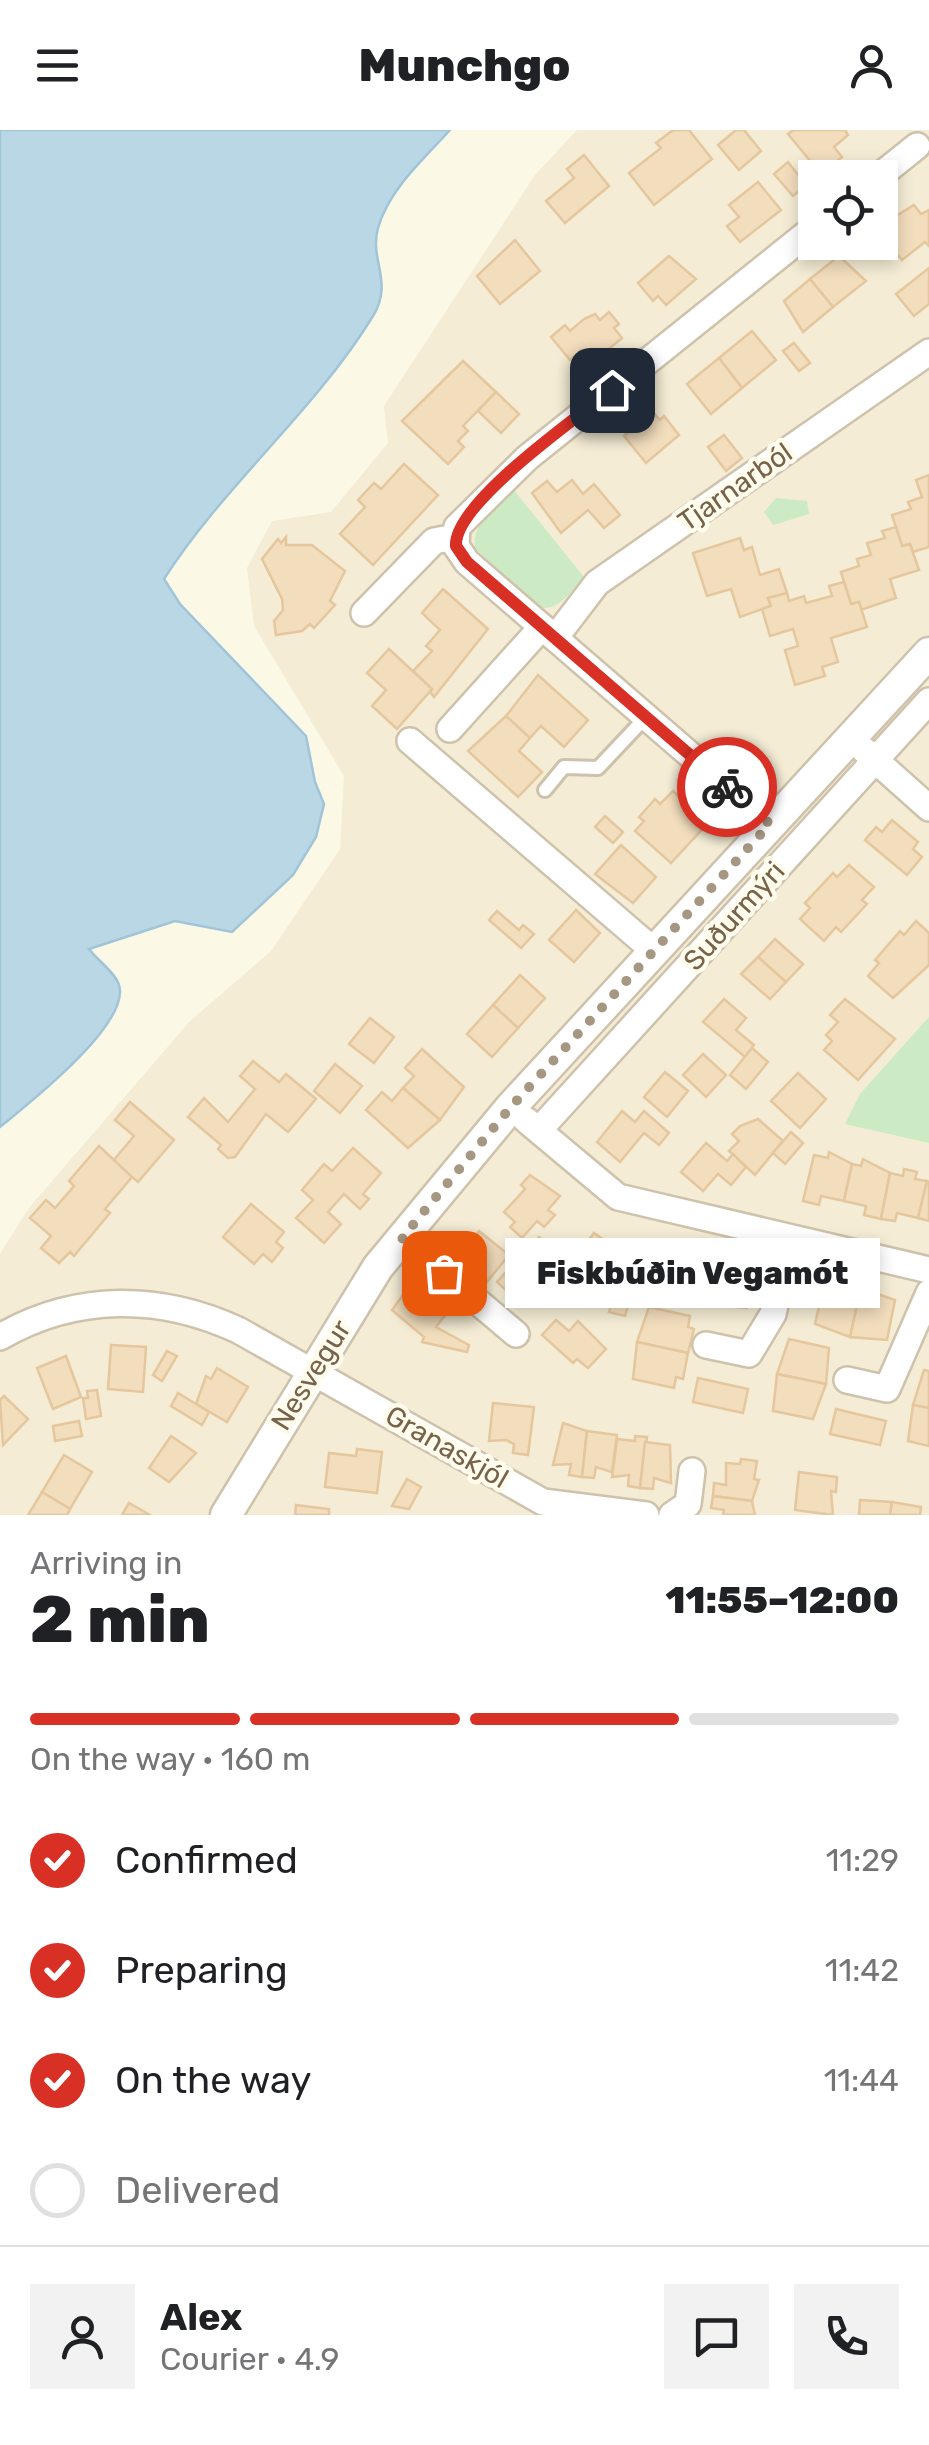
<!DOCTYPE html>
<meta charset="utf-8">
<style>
:root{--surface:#fff;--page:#f2f2f2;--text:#202124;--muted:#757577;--line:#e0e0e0;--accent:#d93025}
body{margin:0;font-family:Rubik,sans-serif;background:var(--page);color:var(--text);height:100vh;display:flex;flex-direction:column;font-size:38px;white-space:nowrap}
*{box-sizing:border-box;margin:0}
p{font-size:32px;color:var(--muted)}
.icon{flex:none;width:55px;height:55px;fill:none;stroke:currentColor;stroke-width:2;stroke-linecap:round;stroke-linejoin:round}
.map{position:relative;height:1385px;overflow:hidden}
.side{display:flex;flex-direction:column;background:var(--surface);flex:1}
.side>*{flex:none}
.buttons{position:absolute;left:798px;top:30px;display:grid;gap:20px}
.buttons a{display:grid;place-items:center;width:100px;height:100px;border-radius:0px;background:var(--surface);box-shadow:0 5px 15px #0003;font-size:50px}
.pin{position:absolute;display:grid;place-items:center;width:85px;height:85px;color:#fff;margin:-42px;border-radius:20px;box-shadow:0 5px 15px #0006}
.courier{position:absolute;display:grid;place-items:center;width:100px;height:100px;margin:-50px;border:8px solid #d93025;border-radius:50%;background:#fff;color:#222;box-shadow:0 2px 12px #0007}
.bubble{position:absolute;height:70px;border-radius:0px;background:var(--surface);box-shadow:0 5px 15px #0003;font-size:32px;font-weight:800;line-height:70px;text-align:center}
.summary em{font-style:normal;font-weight:800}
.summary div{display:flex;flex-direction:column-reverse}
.summary{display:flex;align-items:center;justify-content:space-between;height:170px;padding:0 30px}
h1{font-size:65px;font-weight:800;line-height:75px}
.bar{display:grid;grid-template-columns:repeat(4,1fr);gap:15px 10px;align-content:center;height:120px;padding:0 30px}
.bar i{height:12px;border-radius:8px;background:var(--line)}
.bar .on{background:var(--accent)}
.bar p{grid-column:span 4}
.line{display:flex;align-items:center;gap:25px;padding:0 30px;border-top:2px solid var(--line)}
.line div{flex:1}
.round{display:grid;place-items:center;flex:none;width:105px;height:105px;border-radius:0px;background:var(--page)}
ol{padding:0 30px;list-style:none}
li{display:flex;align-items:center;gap:30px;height:110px}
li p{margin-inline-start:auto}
li .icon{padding:10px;border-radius:50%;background:var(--accent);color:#fff;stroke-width:4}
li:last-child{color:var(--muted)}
li i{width:55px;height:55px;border:5px solid var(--line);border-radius:50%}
header{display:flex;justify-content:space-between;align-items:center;height:130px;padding:0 30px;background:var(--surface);font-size:45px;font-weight:800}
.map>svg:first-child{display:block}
.residential{fill:#f4ecd4;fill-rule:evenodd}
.green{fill:#cceac4}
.water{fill:#bad7e6;stroke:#a0c4d8;stroke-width:2.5}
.building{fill:#f2ddbd;stroke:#e5c79e;stroke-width:2.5}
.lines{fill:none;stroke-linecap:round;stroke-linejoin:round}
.service-casing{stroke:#cec2ac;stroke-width:18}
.minor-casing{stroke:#cec2ac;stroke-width:30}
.tertiary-casing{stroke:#cec2ac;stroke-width:35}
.service{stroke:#fff;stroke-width:12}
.minor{stroke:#fff;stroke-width:25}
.tertiary{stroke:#fff;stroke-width:30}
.done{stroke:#a59781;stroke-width:10;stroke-dasharray:0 18}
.route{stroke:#d93025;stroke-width:12}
.labels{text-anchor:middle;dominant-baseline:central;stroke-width:9;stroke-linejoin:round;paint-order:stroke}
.street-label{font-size:28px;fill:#76634a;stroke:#fffbed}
</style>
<header><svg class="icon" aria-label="menu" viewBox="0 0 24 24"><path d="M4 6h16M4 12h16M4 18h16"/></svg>Munchgo<svg class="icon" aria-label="person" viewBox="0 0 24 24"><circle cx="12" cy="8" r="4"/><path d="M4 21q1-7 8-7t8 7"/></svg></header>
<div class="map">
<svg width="929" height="1385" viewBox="0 0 929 1385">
<rect width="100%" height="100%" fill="#fcf8e6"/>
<path class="residential" d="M577,0h352v1385h-929v-261l28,-45 162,-188 81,-70 69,-102 4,-73 -90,-150 -7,-58 25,-47 59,-9 57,-69 -4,-37 151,-231zM815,48h65v64h-65z"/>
<g class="green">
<path d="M513,359l71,88c-15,16 -28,40 -51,27l-58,-56c-3,-26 20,-42 38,-59z"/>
<polygon points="776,368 807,371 809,384 773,395 764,382"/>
<polygon points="929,887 929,1013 845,994 860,964"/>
</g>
<path class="water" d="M0,0h450c-26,29 -61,59 -72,98 -9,32 16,54 -5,88 -58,95 -149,169 -209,263l16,25 126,132 9,46 9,22 -8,33 -23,38 -61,57 -57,-11 -86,28c8,11 26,23 30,36 12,39 -91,119 -119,142z"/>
<g class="building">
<polygon points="673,0 689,0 712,29 654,75 629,43 661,18 656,13"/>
<polygon points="736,0 744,0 761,21 739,40 718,15"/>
<polygon points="793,0 845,0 848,5 834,17 842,27 821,44 788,4"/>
<polygon points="584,25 609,56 565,93 546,71 574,48 567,39"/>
<polygon points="788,32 806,55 793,66 774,44"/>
<polygon points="758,52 781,80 740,112 727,96 739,87 729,75"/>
<polygon points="914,75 921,84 929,80 929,116 925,112 902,130 880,103 880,96"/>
<polygon points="515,110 540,141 500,174 477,146"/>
<polygon points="669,126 696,149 666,175 658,166 653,171 638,153"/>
<polygon points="839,126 866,151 833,177 810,149"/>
<polygon points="929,138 929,174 914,186 896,164"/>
<polygon points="810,149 833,177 803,202 784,171"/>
<polygon points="609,182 619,194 614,198 622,208 592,233 581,220 570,230 551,207 565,195 570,201 584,189 595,184 600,190"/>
<polygon points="752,201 776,230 742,258 719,228"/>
<polygon points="794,213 810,233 799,241 783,221"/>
<polygon points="719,228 742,258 711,284 687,254"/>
<polygon points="463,231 496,262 463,296 468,301 458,311 464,317 448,334 402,291"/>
<polygon points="496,262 519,284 501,303 478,281"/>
<polygon points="652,281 660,290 664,286 679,305 646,333 624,306"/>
<polygon points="724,305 742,328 726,341 708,317"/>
<polygon points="404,334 438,365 373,435 340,404 365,377 358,370 374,353 381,359"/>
<polygon points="929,345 929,417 913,422 910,414 902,416 892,385 911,379 908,372 922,367 916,350"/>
<polygon points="572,350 583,364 594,354 620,385 604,398 588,380 561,403 532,363 547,351 557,362"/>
<polygon points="896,397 902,416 910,414 919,440 890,449 896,468 861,480 859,472 851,474 841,442 859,436 857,429 871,425 867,413 885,408 882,401"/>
<polygon points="286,407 286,415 312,415 345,441 330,471 335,475 314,498 310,494 302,501 276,505 274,491 283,480 282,469 262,429 278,409 281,413"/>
<polygon points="740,408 744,420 752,417 760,445 779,439 787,463 768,468 771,476 740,487 731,459 707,466 693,423"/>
<polygon points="844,452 851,474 859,472 867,497 831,508 838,532 822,537 825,546 795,555 785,520 798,516 793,499 770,506 762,479 771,476 768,468 787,463 789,471 804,466 806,473 832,466 829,456"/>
<polygon points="443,459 488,499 434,567 430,562 432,559 413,541 432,521 426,516 440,500 422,483"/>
<polygon points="389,519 432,559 397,599 372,576 386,560 367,543"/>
<polygon points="538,545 588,590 564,617 541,596 530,608 506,586"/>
<polygon points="506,586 530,608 519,621 542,642 518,667 468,621"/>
<polygon points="673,661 708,693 671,733 635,701 644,691 639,687 655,669 660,674"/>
<polygon points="605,686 623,702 613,713 595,697"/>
<polygon points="892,690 918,712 913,719 922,727 907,745 865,710 876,697 882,702"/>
<polygon points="621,715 656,747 633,773 595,744"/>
<polygon points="849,735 874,757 862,770 867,774 841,802 836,797 824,811 800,789 810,778 805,773 833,743 837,747"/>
<polygon points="576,780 600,803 574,832 549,810"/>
<polygon points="497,781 519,800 523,795 534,804 521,818 489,790"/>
<polygon points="916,791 929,803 929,835 893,868 868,846 879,833 875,830 900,801 904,805"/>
<polygon points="775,809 803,834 786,852 758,827"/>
<polygon points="758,827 786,852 770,869 741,844"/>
<polygon points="520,845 545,868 518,898 493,875"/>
<polygon points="724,869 746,888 736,900 754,915 745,927 703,892"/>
<polygon points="845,869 895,909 858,950 824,920 832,911 826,905 838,892 830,885"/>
<polygon points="493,875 518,898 492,927 467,904"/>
<polygon points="370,888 394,907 374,933 349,914"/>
<polygon points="752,918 768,932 746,959 730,945"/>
<polygon points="422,919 464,957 440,990 403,958 414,946 405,938"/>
<polygon points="703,924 726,945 706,967 683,945"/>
<polygon points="253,931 279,952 286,944 316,969 288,1002 266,984 235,1027 228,1028 218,1019 221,1015 188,987 204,968 228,992 255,959 240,946"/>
<polygon points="335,934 362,956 340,983 314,961"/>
<polygon points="665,942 688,961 667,987 644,967"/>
<polygon points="798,943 826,969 800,998 771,971"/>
<polygon points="403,958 440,990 408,1018 366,980 382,962 392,971"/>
<polygon points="130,972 174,1010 138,1052 113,1031 134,1006 115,990"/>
<polygon points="622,981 635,992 644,981 669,1003 659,1015 644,1003 620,1032 597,1012"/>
<polygon points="758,989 783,1011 755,1045 729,1021 739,1011 732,1004 740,996"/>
<polygon points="791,1002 803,1013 785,1034 773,1023"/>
<polygon points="706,1013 727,1031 733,1024 746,1037 731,1055 718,1044 703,1061 681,1042"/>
<polygon points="99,1016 132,1047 105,1079 110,1083 74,1126 70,1122 59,1133 41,1118 51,1106 30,1088 46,1070 55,1078 74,1056 69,1051"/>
<polygon points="353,1018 381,1043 363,1064 369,1069 360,1079 344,1064 328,1082 341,1094 324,1113 296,1088 313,1070 302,1060 324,1034 332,1041"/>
<polygon points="829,1022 852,1034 844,1071 821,1066 819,1075 803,1071 814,1025 828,1028"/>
<polygon points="863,1029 890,1043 881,1089 864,1085 866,1076 844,1071 852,1034 861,1036"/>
<polygon points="904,1039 917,1042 915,1049 927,1051 918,1088 897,1083 895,1091 881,1089 890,1043 903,1046"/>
<polygon points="530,1045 560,1066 548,1080 555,1085 544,1097 537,1091 522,1108 510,1097 515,1092 504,1082 525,1059 521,1055"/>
<polygon points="927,1051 929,1052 929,1091 918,1088"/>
<polygon points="251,1074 284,1102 276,1112 283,1118 272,1132 263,1124 254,1134 223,1107"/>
<polygon points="479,1101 509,1125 482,1158 453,1134"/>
<polygon points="594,1103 626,1125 617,1134 625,1141 611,1156 604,1150 588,1167 567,1140"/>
<polygon points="539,1107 552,1118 537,1136 524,1125"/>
<polygon points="684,1121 722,1126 711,1175 686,1170 688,1164 676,1162"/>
<polygon points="522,1124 545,1146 520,1173 497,1152"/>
<polygon points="722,1126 756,1137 747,1178 711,1175"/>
<polygon points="421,1140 457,1170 436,1197 469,1215 467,1222 422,1212 424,1207 392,1180"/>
<polygon points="824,1154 861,1158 850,1207 815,1194"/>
<polygon points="616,1158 632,1163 625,1186 609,1182"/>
<polygon points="861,1158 895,1170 887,1210 850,1207"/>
<polygon points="649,1177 690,1186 688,1197 694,1199 688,1223 637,1212"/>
<polygon points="556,1190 569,1201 578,1191 606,1219 588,1238 577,1229 573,1233 542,1205"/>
<polygon points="789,1209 829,1218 826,1254 777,1244"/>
<polygon points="637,1212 688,1223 683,1249 676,1247 674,1258 633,1249"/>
<polygon points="111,1215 146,1217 143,1262 108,1259"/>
<polygon points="167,1221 177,1226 162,1251 153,1245"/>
<polygon points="66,1226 81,1267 53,1279 37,1238"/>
<polygon points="217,1238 248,1257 227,1292 196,1274 206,1246 211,1249"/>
<polygon points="924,1240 929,1241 929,1278 913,1275"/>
<polygon points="777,1244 826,1254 813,1289 773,1281"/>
<polygon points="698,1248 748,1259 743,1283 693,1272"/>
<polygon points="97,1260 101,1286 86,1289 83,1268 88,1268 87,1261"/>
<polygon points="178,1263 209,1282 202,1295 171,1276"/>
<polygon points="4,1266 28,1289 3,1315 0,1270"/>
<polygon points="493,1273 534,1277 528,1325 513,1323 514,1314 506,1310 489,1311"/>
<polygon points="913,1275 929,1278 929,1316 908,1311"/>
<polygon points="836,1279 886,1291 880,1315 830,1304"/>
<polygon points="79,1291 82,1306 55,1311 53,1296"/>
<polygon points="563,1293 587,1301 582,1347 569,1345 571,1334 553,1335"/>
<polygon points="587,1301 617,1305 612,1342 596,1337 594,1348 582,1347"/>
<polygon points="171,1306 196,1323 169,1352 149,1338"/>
<polygon points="635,1306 647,1307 640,1358 628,1356 629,1345 612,1347 617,1309 635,1311"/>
<polygon points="645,1312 670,1315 671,1353 654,1348 653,1359 640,1358"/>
<polygon points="357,1319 382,1322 377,1363 325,1357 329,1323 356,1326"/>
<polygon points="64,1325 92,1342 70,1379 42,1362"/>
<polygon points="741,1329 757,1331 754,1349 759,1350 752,1371 713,1366 714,1353 726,1355 726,1333 740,1334"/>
<polygon points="799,1342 837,1347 836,1362 831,1361 833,1385 795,1380"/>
<polygon points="407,1349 421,1357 409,1379 392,1376"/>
<polygon points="42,1362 70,1379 67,1385 28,1385"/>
<polygon points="713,1366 752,1371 755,1385 723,1385 724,1380 711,1378"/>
<polygon points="860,1370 892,1372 890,1385 859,1385"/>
<polygon points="892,1372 921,1377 920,1385 890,1385"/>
<polygon points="129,1373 150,1385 122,1385"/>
<polygon points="296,1375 329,1379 329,1385 295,1385"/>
</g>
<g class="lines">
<g class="service-casing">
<polyline id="service" points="545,660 564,637 598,638 646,587"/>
</g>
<g class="minor-casing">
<g id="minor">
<polyline points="877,48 917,16"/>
<polyline points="364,483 434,411 455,407"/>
<polyline points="555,508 597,453 929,222"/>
<polyline points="450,599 542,497"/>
<polyline points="410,611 653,820"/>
<polyline points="864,620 929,678"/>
<polyline points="770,694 467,432 456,416 457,397 527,328 815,97"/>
<polyline points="526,990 618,1067 929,1140"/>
<polyline points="539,1000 929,571"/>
<polyline points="402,1108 516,1204"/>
<path d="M0,1207c76,-44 160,-43 238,-7l305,172 103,13"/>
<polyline points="706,1215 749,1224 773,1184 790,1108"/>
<polyline points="847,1250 887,1259 929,1163"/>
<polyline points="672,1385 688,1374 692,1341"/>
</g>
</g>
<g class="tertiary-casing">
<polyline id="tertiary" points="226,1385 378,1137 510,978 929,523"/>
</g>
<use href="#service" class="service"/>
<use href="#minor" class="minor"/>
<use href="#tertiary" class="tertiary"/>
</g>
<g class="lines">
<polyline class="done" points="444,1143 402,1108 510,978 770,694 727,657"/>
<path class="route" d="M612,260c-34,27 -159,114 -156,156l11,16 260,225"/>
</g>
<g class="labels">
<g class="street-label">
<text transform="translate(735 357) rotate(-35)">Tjarnarból</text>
<text transform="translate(734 786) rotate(-48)">Suðurmýri</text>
<text transform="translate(311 1245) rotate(-58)">Nesvegur</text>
<text transform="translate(447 1317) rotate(30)">Granaskjól</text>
</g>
</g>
</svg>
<div class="buttons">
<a><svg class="icon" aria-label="locate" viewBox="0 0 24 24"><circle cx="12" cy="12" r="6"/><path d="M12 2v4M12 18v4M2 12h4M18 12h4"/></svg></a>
</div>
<div class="pin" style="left:444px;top:1143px;background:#ea580c"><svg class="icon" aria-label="bag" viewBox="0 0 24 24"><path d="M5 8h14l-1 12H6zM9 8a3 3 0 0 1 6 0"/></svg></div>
<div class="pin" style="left:612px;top:260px;background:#1f2937"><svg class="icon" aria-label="home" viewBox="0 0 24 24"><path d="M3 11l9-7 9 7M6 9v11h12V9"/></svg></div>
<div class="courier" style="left:727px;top:657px"><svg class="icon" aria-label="bike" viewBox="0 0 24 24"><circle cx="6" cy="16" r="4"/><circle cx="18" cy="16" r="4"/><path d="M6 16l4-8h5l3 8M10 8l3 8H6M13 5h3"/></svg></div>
<div class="bubble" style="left:505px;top:1108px;width:375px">Fiskbúðin Vegamót</div>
</div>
<section class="side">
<div class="summary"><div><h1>2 min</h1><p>Arriving in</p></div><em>11:55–12:00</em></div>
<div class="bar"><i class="on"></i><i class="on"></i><i class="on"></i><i></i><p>On the way · 160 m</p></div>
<ol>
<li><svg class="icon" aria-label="check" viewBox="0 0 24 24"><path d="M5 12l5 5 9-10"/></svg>Confirmed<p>11:29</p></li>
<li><svg class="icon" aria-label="check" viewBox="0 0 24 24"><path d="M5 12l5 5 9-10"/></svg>Preparing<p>11:42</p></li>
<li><svg class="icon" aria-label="check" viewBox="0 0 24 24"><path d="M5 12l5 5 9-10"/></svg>On the way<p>11:44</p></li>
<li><i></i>Delivered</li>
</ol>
<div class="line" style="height:180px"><a class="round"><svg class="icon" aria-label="person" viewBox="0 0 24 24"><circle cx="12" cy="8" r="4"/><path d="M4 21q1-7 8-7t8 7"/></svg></a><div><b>Alex</b><p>Courier · 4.9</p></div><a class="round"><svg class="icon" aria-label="chat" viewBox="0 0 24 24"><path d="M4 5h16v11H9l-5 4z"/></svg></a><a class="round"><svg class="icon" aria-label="phone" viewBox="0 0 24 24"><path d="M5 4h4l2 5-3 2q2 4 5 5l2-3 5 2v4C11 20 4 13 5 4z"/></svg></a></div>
</section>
